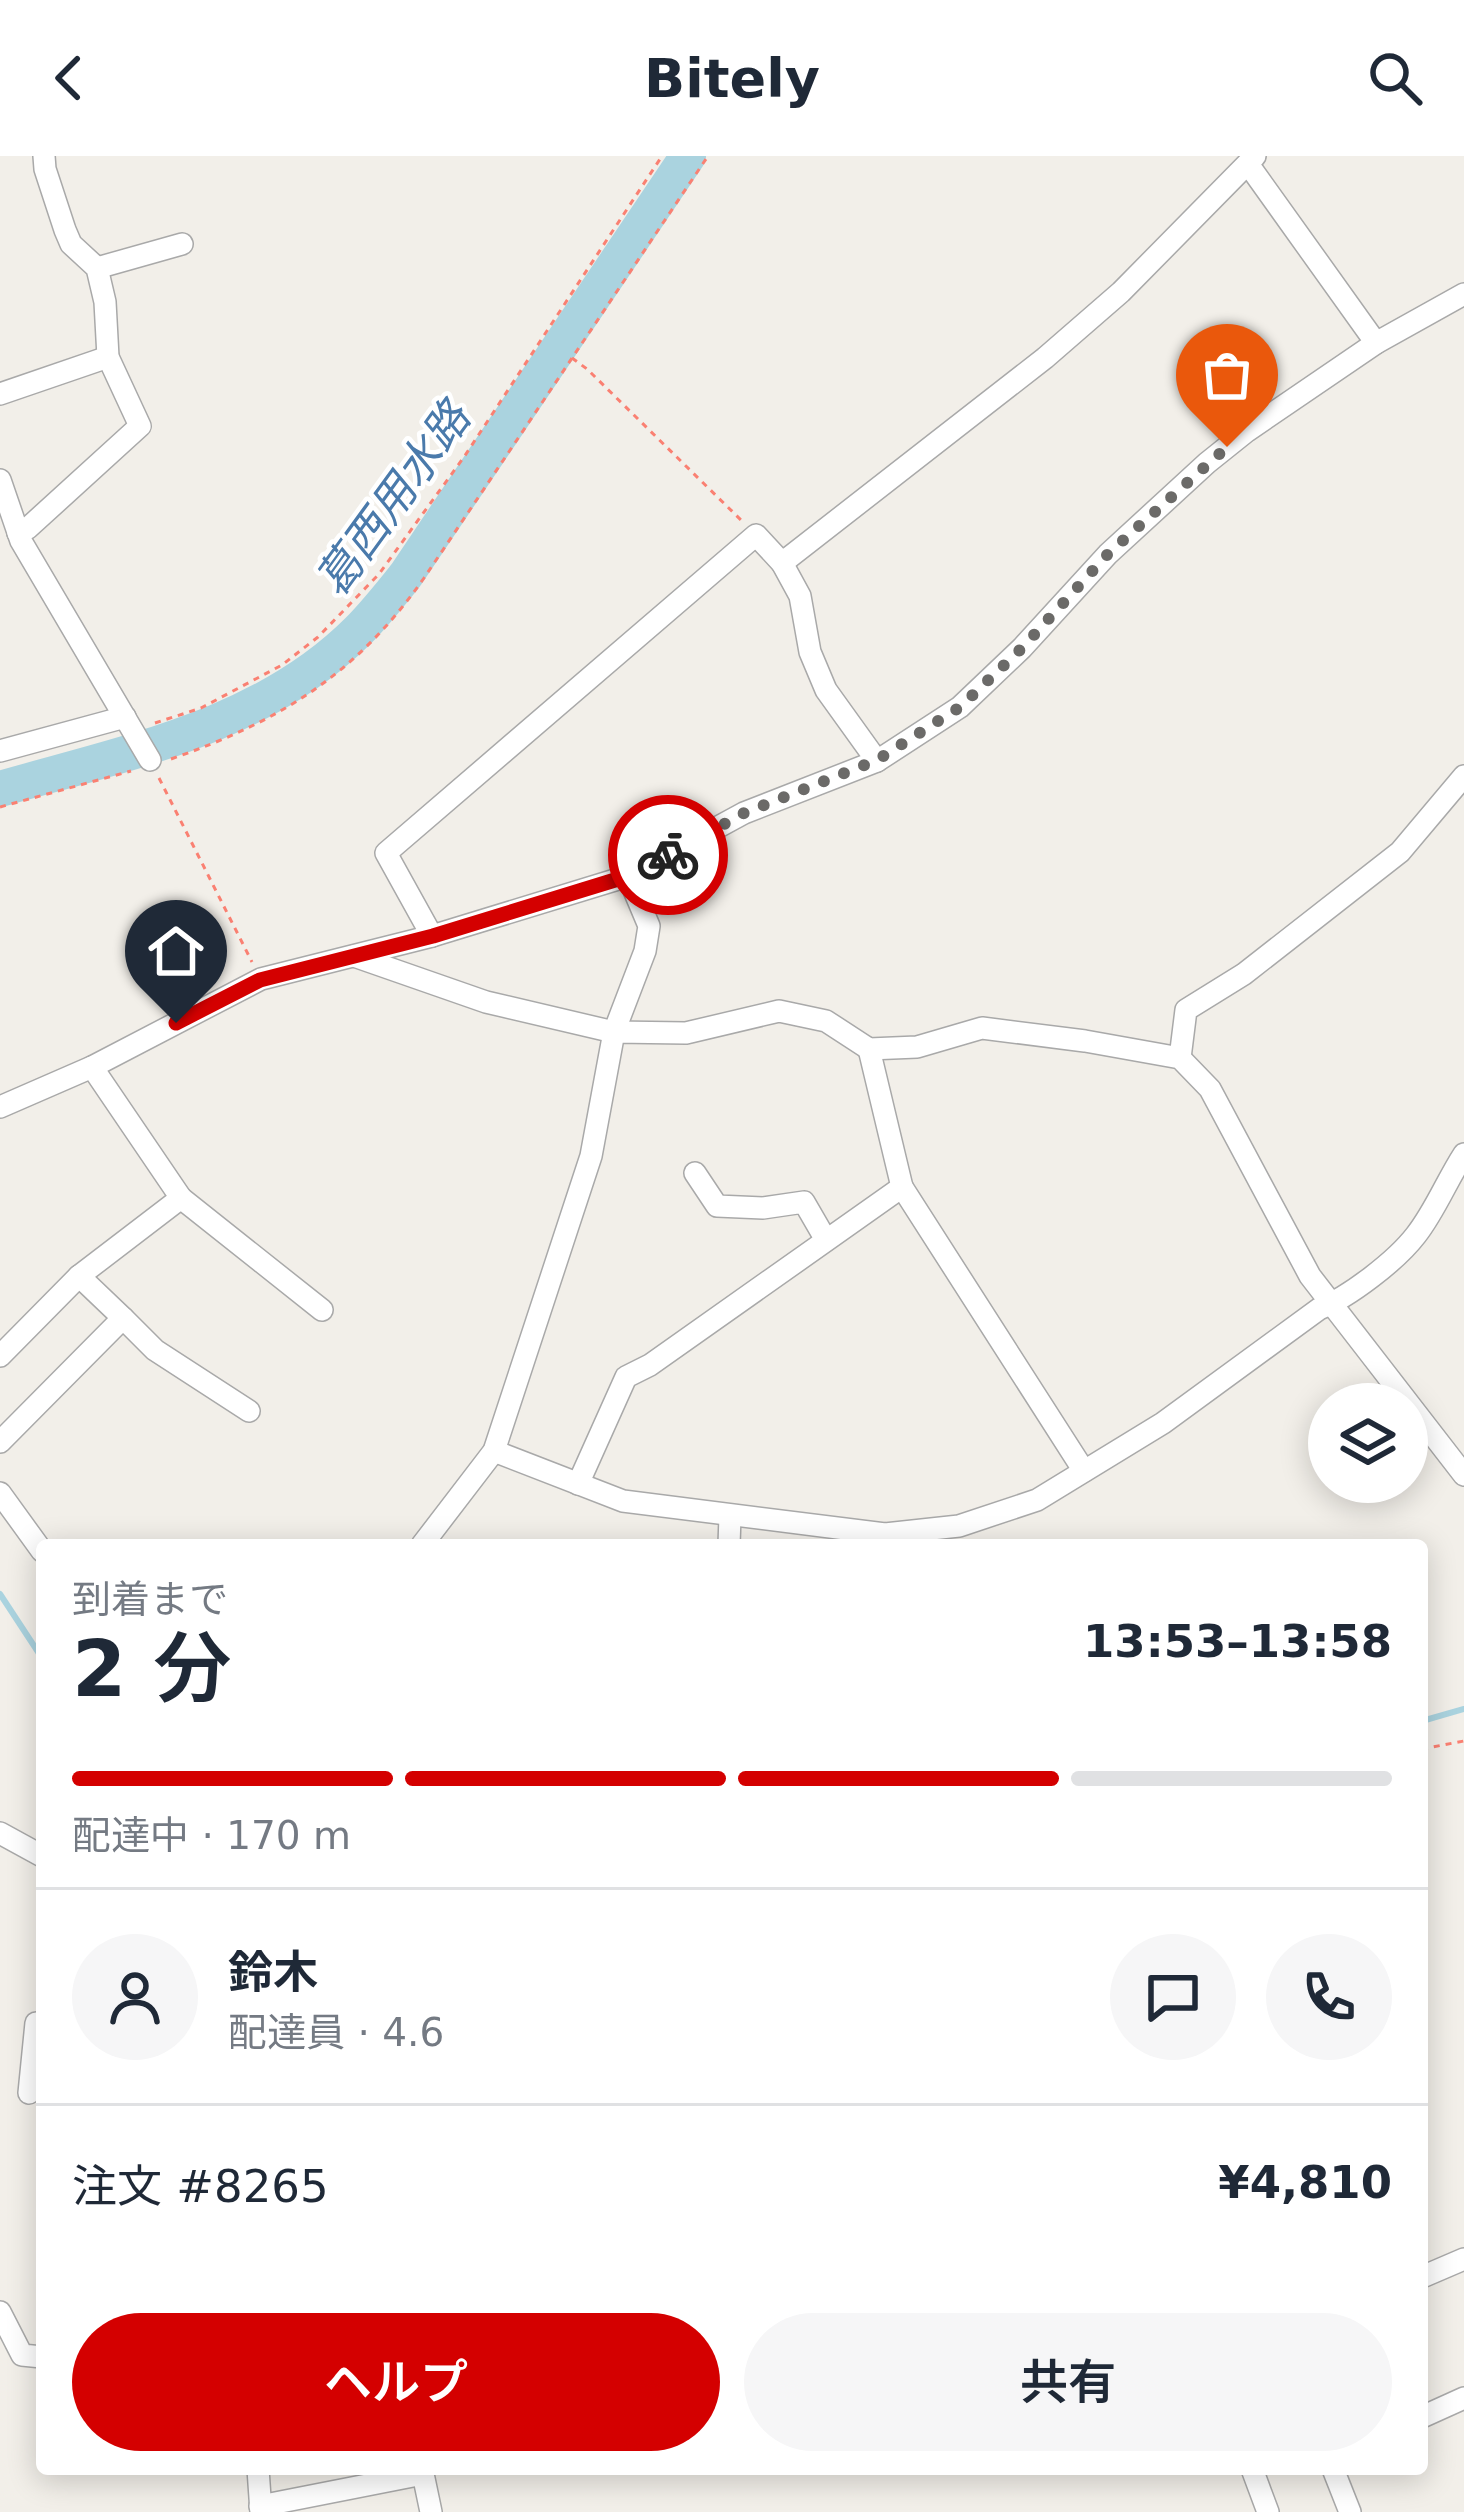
<!DOCTYPE html>
<html lang="ja">
<meta charset="utf-8">
<style>
:root{--surface:#fff;--page:#f6f6f7;--text:#1f2937;--muted:#747a83;--line:#e0e1e3;--accent:#d40000}
body{margin:0;font-family:"DejaVu Sans","Noto Sans JP",sans-serif;background:var(--page);color:var(--text);height:100vh;display:flex;flex-direction:column;font-size:45px;white-space:nowrap}
*{box-sizing:border-box;margin:0}
p{font-size:39px;color:var(--muted)}
.icon{flex:none;width:66px;height:66px;fill:none;stroke:currentColor;stroke-width:2;stroke-linecap:round;stroke-linejoin:round}
.map{position:relative;flex:1;overflow:hidden}
.side{position:absolute;left:36px;top:1383px;width:1392px;height:936px;display:flex;flex-direction:column;background:var(--surface);border-radius:12px;box-shadow:0 6px 30px #0003}
.side>*{flex:none}
.fabs{position:absolute;left:1308px;top:1227px;display:grid;gap:24px}
.fabs a{display:grid;place-items:center;width:120px;height:120px;border-radius:50%;background:var(--surface);box-shadow:0 6px 30px #0003;font-size:60px}
.pin{position:absolute;display:grid;place-items:center;width:102px;height:102px;color:#fff;margin:-123px -51px;border-radius:50% 50% 50% 0;rotate:-45deg;box-shadow:0 0 12px #0007}
.pin .icon{rotate:45deg}
.courier{position:absolute;display:grid;place-items:center;width:120px;height:120px;margin:-60px;border:9px solid #d40000;border-radius:50%;background:#fff;color:#222;box-shadow:0 3px 15px #0007}
.summary em{font-style:normal;font-weight:600}
.summary div{display:flex;flex-direction:column-reverse}
.summary{display:flex;align-items:center;justify-content:space-between;height:204px;padding:0 36px}
h1{font-size:78px;font-weight:600;line-height:90px}
.bar{display:grid;grid-template-columns:repeat(4,1fr);gap:18px 12px;align-content:center;height:144px;padding:0 36px}
.bar i{height:15px;border-radius:9px;background:var(--line)}
.bar .selected{background:var(--accent)}
.bar p{grid-column:span 4}
.line{display:flex;align-items:center;gap:30px;padding:0 36px;border-top:3px solid var(--line)}
.line div{flex:1}
.round{display:grid;place-items:center;flex:none;width:126px;height:126px;border-radius:63px;background:var(--page)}
.cta{display:flex;gap:24px;margin-top:auto;padding:24px 36px}
.cta a{flex:1;height:138px;border-radius:72px;background:var(--accent);color:#fff;font-size:48px;font-weight:600;line-height:138px;text-align:center}
.cta a+a{background:var(--page);color:var(--text)}
header{display:flex;justify-content:space-between;align-items:center;height:156px;padding:0 36px;background:var(--surface);font-size:54px;font-weight:600}
.map>svg:first-child{display:block}
.lines{fill:none;stroke-linecap:round;stroke-linejoin:round}
.stream{stroke:#aad3df;stroke-width:6}
.river{stroke:#aad3df;stroke-width:36}
.minor-casing{stroke:#a9a9a9;stroke-width:24}
.path{stroke:#fa8072;stroke-width:3;stroke-dasharray:6 6;stroke-linecap:butt}
.minor{stroke:#fff;stroke-width:21}
.done{stroke:#6b6a68;stroke-width:12;stroke-dasharray:0 21.6}
.route{stroke:#d40000;stroke-width:15}
.labels{text-anchor:middle;dominant-baseline:central;stroke-width:9;stroke-linejoin:round;paint-order:stroke}
.water-label{font-size:45px;font-style:italic;fill:#4a7aab;stroke:#fff}
</style>
<header><svg class="icon" aria-label="back" viewBox="0 0 24 24"><path d="M15 5l-7 7 7 7"/></svg>Bitely<svg class="icon" aria-label="search" viewBox="0 0 24 24"><circle cx="10" cy="10" r="6"/><path d="M15 15l6 6"/></svg></header>
<div class="map">
<svg width="1464" height="2356" viewBox="0 0 1464 2356">
<rect width="100%" height="100%" fill="#f2efe9"/>
<g class="lines">
<g class="stream">
<polyline points="0,1438 42,1502"/>
<polyline points="1422,1565 1464,1553"/>
</g>
<path class="river" d="M0,633c125,-36 262,-62 358,-158 17,-17 32,-36 48,-56l282,-419"/>
<g class="minor-casing">
<g id="minor">
<polyline points="1248,8 1376,187"/>
<polyline points="97,112 182,88"/>
<polyline points="0,238 108,201"/>
<polyline points="0,324 21,385 150,604"/>
<polyline points="18,377 28,372 140,270 108,201 105,146 97,112 71,88 65,74 45,13 44,0"/>
<polyline points="782,407 800,440 810,496 826,534 877,605"/>
<polyline points="0,595 125,561"/>
<polyline points="432,780 386,697 756,379 782,407 1045,202 1121,136 1255,0"/>
<polyline points="354,800 486,846 614,876 645,795 649,770 628,720"/>
<polyline points="869,893 902,1031"/>
<polyline points="1180,902 1186,854 1244,818 1400,696 1464,620"/>
<polyline points="0,951 92,911 261,823 432,780 628,720 744,657 877,605 960,551 1022,492 1108,398 1207,307 1247,275 1376,187 1464,138"/>
<polyline points="695,1017 717,1050 763,1052 804,1046 826,1084"/>
<polyline points="181,1042 322,1154"/>
<polyline points="79,1120 181,1042 92,911"/>
<polyline points="123,1162 155,1194 249,1255"/>
<polyline points="0,1200 79,1120 123,1162 0,1286"/>
<path d="M494,1295l129,50 262,33 74,-8 78,-26 126,-77 156,-114c30,-12 77,-48 97,-74 19,-24 31,-55 48,-81"/>
<polyline points="578,1328 626,1221 650,1209 902,1031 1084,1315"/>
<polyline points="0,1337 42,1395"/>
<polyline points="422,1389 494,1295 591,1000 614,876 686,877 779,855 826,865 869,893 917,891 982,872 1085,885 1180,902 1210,933 1310,1120 1464,1319"/>
<polyline points="729,1389 730,1360"/>
<polyline points="0,1677 42,1700"/>
<polyline points="29,1937 36,1867 42,1867"/>
<polyline points="1422,2121 1464,2103"/>
<polyline points="0,2156 22,2199 42,2201"/>
<polyline points="1422,2261 1464,2242"/>
<polyline points="258,2313 261,2356"/>
<polyline points="422,2313 431,2356"/>
<polyline points="1252,2313 1268,2356"/>
<polyline points="1333,2313 1350,2356"/>
<polyline points="260,2350 423,2318"/>
</g>
</g>
<g class="path">
<polyline points="572,202 587,213 742,365"/>
<polyline points="155,567 201,552 282,509 318,481 379,418 464,301 662,0"/>
<path d="M171,603c109,-38 185,-84 253,-181l284,-422"/>
<polyline points="159,622 252,806"/>
<polyline points="0,651 131,615"/>
<polyline points="1422,1593 1464,1585"/>
</g>
<use href="#minor" class="minor"/>
</g>
<g class="lines">
<polyline class="done" points="668,699 744,657 877,604 960,551 1022,492 1108,398 1227,291"/>
<polyline class="route" points="176,867 260,824 433,780 628,720 668,699"/>
</g>
<g class="labels">
<g class="water-label">
<text transform="translate(393 343) rotate(-54)">葛西用水路</text>
</g>
</g>
</svg>
<div class="fabs">
<a><svg class="icon" aria-label="layers" viewBox="0 0 24 24"><path d="M12 4l9 5-9 5-9-5zM3 14l9 5 9-5"/></svg></a>
</div>
<div class="pin" style="left:1227px;top:291px;background:#ea580c"><svg class="icon" aria-label="bag" viewBox="0 0 24 24"><path d="M5 8h14l-1 12H6zM9 8a3 3 0 0 1 6 0"/></svg></div>
<div class="pin" style="left:176px;top:867px;background:#1f2937"><svg class="icon" aria-label="home" viewBox="0 0 24 24"><path d="M3 11l9-7 9 7M6 9v11h12V9"/></svg></div>
<div class="courier" style="left:668px;top:699px"><svg class="icon" aria-label="bike" viewBox="0 0 24 24"><circle cx="6" cy="16" r="4"/><circle cx="18" cy="16" r="4"/><path d="M6 16l4-8h5l3 8M10 8l3 8H6M13 5h3"/></svg></div>
<section class="side">
<div class="summary"><div><h1>2 分</h1><p>到着まで</p></div><em>13:53–13:58</em></div>
<div class="bar"><i class="selected"></i><i class="selected"></i><i class="selected"></i><i></i><p>配達中 · 170 m</p></div>
<div class="line" style="height:216px"><a class="round"><svg class="icon" aria-label="person" viewBox="0 0 24 24"><circle cx="12" cy="8" r="4"/><path d="M4 21q1-7 8-7t8 7"/></svg></a><div><b>鈴木</b><p>配達員 · 4.6</p></div><a class="round"><svg class="icon" aria-label="chat" viewBox="0 0 24 24"><path d="M4 5h16v11H9l-5 4z"/></svg></a><a class="round"><svg class="icon" aria-label="phone" viewBox="0 0 24 24"><path d="M5 4h4l2 5-3 2q2 4 5 5l2-3 5 2v4C11 20 4 13 5 4z"/></svg></a></div>
<div class="line" style="height:156px"><div>注文 #8265</div><b>¥4,810</b></div>
<div class="cta"><a>ヘルプ</a><a>共有</a></div>
</section>
</div>
